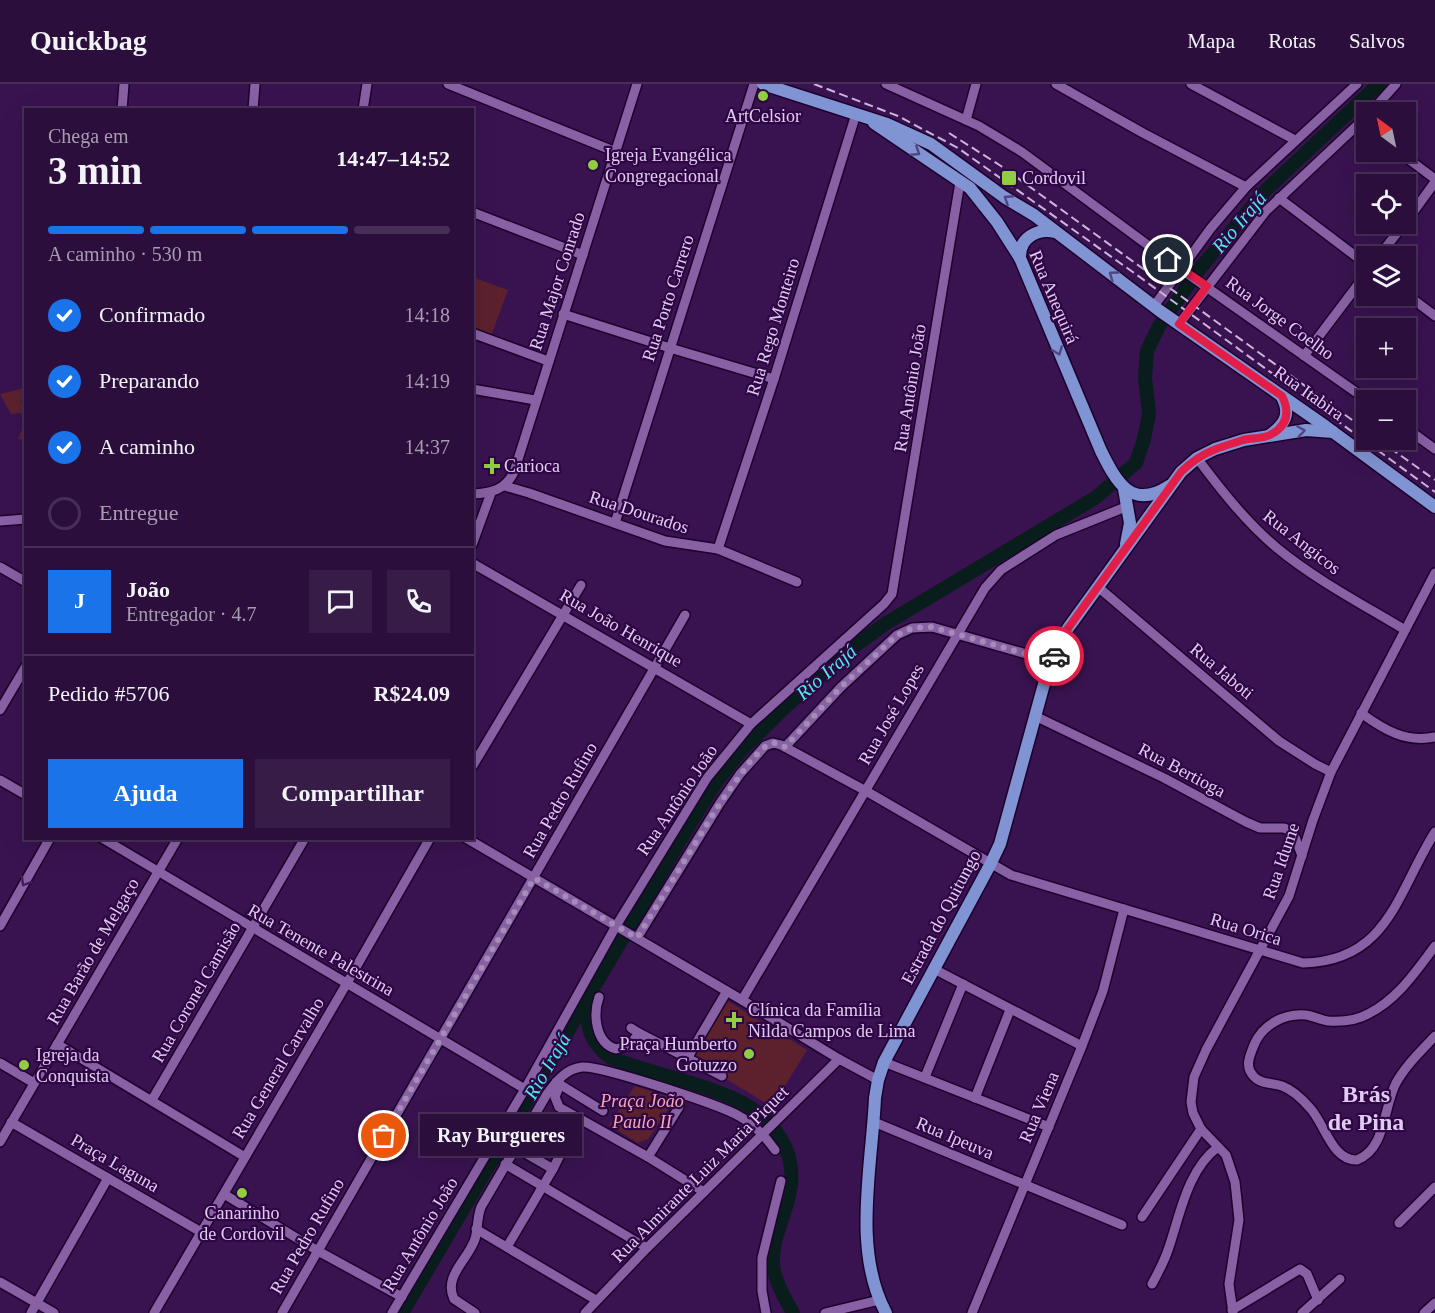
<!DOCTYPE html>
<html lang="pt">
<meta charset="utf-8">
<style>
:root{--surface:#2b0e3c;--page:#371c47;--text:#f1f3f6;--muted:#a69caf;--line:#472e56;--accent:#1a73e8}
body{margin:0;font-family:"Times New Roman",serif;background:var(--page);color:var(--text);height:100vh;display:flex;flex-direction:column;font-size:22px;white-space:nowrap}
*{box-sizing:border-box;margin:0}
p{font-size:20px;color:var(--muted)}
.icon{flex:none;width:33px;height:33px;fill:none;stroke:currentColor;stroke-width:2;stroke-linecap:round;stroke-linejoin:round}
.map{position:relative;flex:1;overflow:hidden}
.panel{position:absolute;left:24px;top:24px;width:450px;height:732px;display:flex;flex-direction:column;background:var(--surface);border-radius:0px;box-shadow:0 6px 24px #0002,0 0 0 2px var(--line)}
.panel>*{flex:none}
.needle{width:39px;rotate:327deg}
.fabs{position:absolute;left:1356px;top:18px;display:grid;gap:12px}
.fabs a{display:grid;place-items:center;width:60px;height:60px;border-radius:0px;background:var(--surface);box-shadow:0 6px 24px #0002,0 0 0 2px var(--line);font-size:30px}
.pin{position:absolute;display:grid;place-items:center;width:51px;height:51px;color:#fff;margin:-26px;border:3px solid #fff;border-radius:50%;box-shadow:0 2px 6px #0007}
.courier{position:absolute;display:grid;place-items:center;width:60px;height:60px;margin:-30px;border:4px solid #e11d48;border-radius:50%;background:#fff;color:#222;box-shadow:0 2px 8px #0007}
.bubble{position:absolute;height:42px;border-radius:0px;background:var(--surface);box-shadow:0 6px 24px #0002,0 0 0 2px var(--line);font-size:20px;font-weight:700;line-height:42px;text-align:center}
.overview em{font-style:normal;font-weight:700}
.overview div{display:flex;flex-direction:column-reverse}
.overview{display:flex;align-items:center;justify-content:space-between;height:102px;padding:0 24px}
h1{font-size:39px;font-weight:700;line-height:45px}
.bar{display:grid;grid-template-columns:repeat(4,1fr);gap:9px 6px;align-content:center;height:72px;padding:0 24px}
.bar i{height:8px;border-radius:4px;background:var(--line)}
.bar .active{background:var(--accent)}
.bar p{grid-column:span 4}
.line{display:flex;align-items:center;gap:15px;padding:0 24px;border-top:2px solid var(--line)}
.line div{flex:1}
.round{display:grid;place-items:center;flex:none;width:63px;height:63px;border-radius:0px;background:var(--page)}
ol{padding:0 24px;list-style:none}
li{display:flex;align-items:center;gap:18px;height:66px}
li p{margin-inline-start:auto}
li .icon{padding:6px;border-radius:50%;background:var(--accent);color:#fff;stroke-width:4}
li:last-child{color:var(--muted)}
li i{width:33px;height:33px;border:3px solid var(--line);border-radius:50%}
.action{display:flex;gap:12px;margin-top:auto;padding:12px 24px}
.action a{flex:1;height:69px;border-radius:0px;background:var(--accent);color:#fff;font-size:24px;font-weight:700;line-height:69px;text-align:center}
.action a+a{background:var(--page);color:var(--text)}
header{display:flex;align-items:center;gap:36px;box-sizing:border-box;height:84px;padding:0 30px;background:var(--surface);border-bottom:2px solid var(--line)}
header strong{font-size:28px}
nav{display:flex;gap:33px;margin-inline-start:auto;font-size:21px}
.map>svg:first-child{display:block}
.green{fill:#5d212e}
.lines{fill:none;stroke-linecap:round;stroke-linejoin:round}
.river{stroke:#091e1c;stroke-width:14}
.minor-casing{stroke:#1d012d;stroke-width:12}
.major-casing{stroke:#1d012d;stroke-width:15}
.minor{stroke:#8861a4;stroke-width:9}
.major{stroke:#8093d2;stroke-width:12}
.rail{stroke:#ccb6dd;stroke-width:2;stroke-dasharray:9 4.5;stroke-linecap:butt}
.oneway{stroke:#534584}
.oneway2{stroke:#451d5d}
.done{stroke:#a68bb8;stroke-width:6;stroke-dasharray:0 10.8}
.route{stroke:#e11d48;stroke-width:8}
.poi-dot{fill:#91cd40;stroke:#2f0645;stroke-width:2}
.labels{text-anchor:middle;dominant-baseline:central;stroke-width:4.5;stroke-linejoin:round;paint-order:stroke}
.poi-label{font-size:18px;fill:#e0ccf0;stroke:#2f0645;text-anchor:start}
.street-label{font-size:18px;fill:#e0ccf0;stroke:#2f0645}
.park-label{font-size:18px;font-style:italic;fill:#fba8b5;stroke:#2f0645}
.water-label{font-size:20px;font-style:italic;fill:#4bebe3;stroke:#2f0645}
.district-label{font-size:24px;font-weight:bold;fill:#e0ccf0;stroke:#2f0645}
</style>
<header>
<strong>Quickbag</strong>
<nav><a>Mapa</a><a>Rotas</a><a>Salvos</a></nav>
</header>
<div class="map">
<svg width="1435" height="1229" viewBox="0 0 1435 1229">
<rect width="100%" height="100%" fill="#391350"/>
<g class="green">
<polygon points="472,193 508,206 491,252 473,246"/>
<polygon points="25,304 21,318 25,318 25,356 18,355 25,338 21,329 11,330 0,310"/>
<polygon points="726,916 807,966 772,1023 690,973"/>
<polygon points="635,1002 675,1015 648,1055 638,1059 609,1041"/>
</g>
<g class="lines">
<g class="river">
<path d="M585,918c2,24 5,42 26,56 42,16 89,24 130,44 33,17 57,51 49,89 -4,23 -18,47 -17,71 0,17 12,36 20,51"/>
<polyline points="402,1229 687,745 717,697 740,668 783,625 856,561 885,540 1095,414 1136,379 1144,355 1149,330 1145,294 1147,267 1159,242 1202,182 1267,105 1379,0"/>
</g>
<g class="minor-casing">
<g id="minor">
<polyline points="448,0 616,68"/>
<polyline points="886,0 979,42 1022,68 1168,176 1367,316"/>
<polyline points="1056,0 1143,49 1246,103"/>
<polyline points="1191,0 1295,56"/>
<polyline points="122,26 124,0"/>
<polyline points="253,26 255,0"/>
<polyline points="363,26 367,0"/>
<polyline points="1371,28 1396,0"/>
<polyline points="966,36 976,0"/>
<polyline points="1399,68 1435,95"/>
<polyline points="1279,114 1366,180"/>
<polyline points="472,128 583,171"/>
<polyline points="1406,138 1435,98"/>
<polyline points="1379,172 1404,140"/>
<polyline points="1406,210 1435,232"/>
<polyline points="1154,222 1211,144 1246,103 1357,0"/>
<polyline points="563,230 670,264 774,295"/>
<polyline points="1179,240 1266,127 1366,33"/>
<polyline points="472,249 548,277"/>
<polyline points="1304,272 1366,190"/>
<polyline points="472,305 535,316"/>
<polyline points="1406,344 1435,365"/>
<path d="M1197,374c24,32 49,64 80,90 39,32 85,56 128,82"/>
<polyline points="505,402 529,409 665,457 718,465 797,498"/>
<path d="M472,410c20,-1 33,-4 42,-22l123,-388"/>
<polyline points="0,437 26,435"/>
<polyline points="615,439 754,0"/>
<polyline points="472,461 491,409"/>
<polyline points="718,465 774,295 856,30"/>
<polyline points="472,479 751,640"/>
<polyline points="0,483 26,498"/>
<polyline points="1098,503 1279,657 1315,680 1331,688"/>
<polyline points="0,626 26,582"/>
<path d="M1361,629c23,17 45,30 74,24"/>
<polyline points="1035,632 1164,694 1246,738 1260,744 1284,744 1291,747 1295,753 1302,772"/>
<polyline points="785,663 841,603 897,551 912,544 932,543 1051,577"/>
<polyline points="472,683 581,501"/>
<polyline points="0,696 26,711"/>
<polyline points="102,754 525,1005"/>
<polyline points="466,754 742,916 839,975 878,996"/>
<polyline points="0,842 50,754"/>
<path d="M637,854l83,-135 20,-29 25,-28 8,-3 8,2 85,46 145,84 292,88c86,-2 94,-71 132,-131"/>
<path d="M1435,862c-19,25 -37,53 -67,68 -11,6 -27,8 -40,7 -7,-1 -15,-5 -22,-6 -22,-2 -44,10 -52,30 -3,8 -8,18 -4,26 7,14 20,11 32,15 11,4 21,14 28,22 15,16 22,53 47,52 29,-11 26,-52 39,-77 10,-18 25,-32 39,-47"/>
<polyline points="934,885 1082,962"/>
<path d="M599,913c-6,17 -4,46 17,52l14,-4 9,-12 -8,-5"/>
<polyline points="742,916 985,504 1001,486 1056,451 1128,422"/>
<polyline points="639,949 722,992"/>
<polyline points="57,960 245,1073"/>
<polyline points="688,973 727,907"/>
<polyline points="884,978 1049,1043"/>
<polyline points="0,979 34,999"/>
<polyline points="925,993 963,900"/>
<polyline points="556,998 603,1027"/>
<polyline points="560,1000 555,1013 559,1023 564,1026 648,1073 704,1108"/>
<polyline points="975,1014 1010,926"/>
<polyline points="152,1016 305,754"/>
<polyline points="11,1038 201,1148"/>
<polyline points="874,1038 1122,1141"/>
<polyline points="0,1058 178,754"/>
<polyline points="515,1063 553,1085"/>
<polyline points="648,1073 679,1023"/>
<polyline points="505,1080 647,1164"/>
<polyline points="224,1110 318,1167 402,1213"/>
<polyline points="1142,1133 1201,1045"/>
<polyline points="1399,1139 1435,1103"/>
<polyline points="476,1145 596,1216"/>
<polyline points="507,1163 553,1085 578,1035"/>
<polyline points="0,1198 54,1229"/>
<path d="M1152,1200c6,-11 12,-22 16,-34 12,-34 19,-80 50,-103"/>
<polyline points="1232,1226 1300,1185 1307,1190 1318,1216"/>
<polyline points="31,1229 108,1094"/>
<polyline points="154,1229 347,899 430,754"/>
<polyline points="282,1229 685,531"/>
<polyline points="392,1229 525,1005 616,842 707,694 751,640 884,520 892,510 960,98"/>
<path d="M475,1229l-21,-14c-11,-23 14,-39 21,-60 3,-10 2,-22 6,-32l66,-113c9,-12 18,-25 35,-27 18,-2 138,38 157,49 15,8 26,20 36,34"/>
<polyline points="585,1229 647,1164 839,975"/>
<polyline points="766,1229 762,1207 762,1174 781,1097"/>
<polyline points="825,1229 879,1216"/>
<polyline points="972,1229 1082,962 1103,907 1124,825"/>
<polyline points="1233,1229 1229,1200 1239,1136 1235,1098 1226,1071 1201,1045 1193,1029 1191,1018 1194,993 1206,966 1289,812 1313,736 1331,688 1435,489"/>
<polyline points="1302,1229 1340,1195"/>
<polyline points="1424,1229 1435,1219"/>
</g>
</g>
<g class="major-casing">
<g id="major">
<polyline points="763,0 887,40 931,60 1004,113 1034,131 1160,227 1325,342 1435,423"/>
<path d="M874,39l96,65 27,34 23,36 81,193c15,30 30,60 68,35"/>
<path d="M1020,174c-1,-20 17,-30 35,-26"/>
<path d="M1270,351c15,-11 21,-21 12,-38"/>
<polyline points="1124,405 1130,439 1126,460"/>
<path d="M886,1229c-34,-63 -14,-147 -11,-215l3,-18 6,-18 106,-197 10,-21 44,-160 14,-38 8,-15 115,-159 16,-14 18,-9 29,-9 62,-10 27,2"/>
</g>
</g>
<use href="#minor" class="minor"/>
<use href="#major" class="major"/>
<g class="rail">
<polyline points="814,0 898,32 958,64 1137,191 1435,408"/>
<polyline points="949,49 1001,82 1366,346"/>
<polyline points="1379,356 1435,396"/>
</g>
</g>
<defs><path id="oneway-chevron" d="M-2-3.5L2.5 0L-2 3.5" fill="none" stroke-width="1.6" stroke-linecap="round" stroke-linejoin="round" transform="scale(1.5)"/></defs>
<g class="oneway">
<use href="#oneway-chevron" transform="translate(916 68) rotate(33)"/>
<use href="#oneway-chevron" transform="translate(1008 115) rotate(-147)"/>
<use href="#oneway-chevron" transform="translate(1113 191) rotate(-144)"/>
<use href="#oneway-chevron" transform="translate(1058 267) rotate(69)"/>
<use href="#oneway-chevron" transform="translate(1301 347) rotate(-8)"/>
</g>
<use class="oneway2" href="#oneway-chevron" transform="translate(25 798) rotate(120)"/>
<g class="lines">
<polyline class="done" points="384,1052 534,794 637,854 720,719 752,675 767,661 775,659 785,663 841,603 897,551 912,544 932,543 1051,577 1054,572"/>
<path class="route" d="M1054,572l12,-25 115,-159c10,-10 22,-18 35,-23 8,-3 18,-6 27,-9 8,-2 19,-1 27,-5 18,-9 20,-23 12,-39l-103,-72 28,-38 -39,-26"/>
</g>
<g class="poi-dot">
<circle cx="763" cy="12" r="6"/>
<circle cx="593" cy="81" r="6"/>
<rect x="1001" y="86" width="16" height="16" rx="3"/>
<path d="M489 373h6v6h6v6h-6v6h-6v-6h-6v-6h6z"/>
<path d="M731 927h6v6h6v6h-6v6h-6v-6h-6v-6h6z"/>
<circle cx="749" cy="970" r="6"/>
<circle cx="24" cy="981" r="6"/>
<circle cx="242" cy="1109" r="6"/>
</g>
<g class="labels">
<g class="poi-label">
<text x="763" y="32" text-anchor="middle">ArtCelsior</text>
<text x="605" y="71">Igreja Evangélica<tspan x="605" dy="21">Congregacional</tspan></text>
<text x="1022" y="94">Cordovil</text>
<text x="504" y="382">Carioca</text>
<text x="748" y="926">Clínica da Família<tspan x="748" dy="21">Nilda Campos de Lima</tspan></text>
<text x="737" y="960" text-anchor="end">Praça Humberto<tspan x="737" dy="21">Gotuzzo</tspan></text>
<text x="36" y="971">Igreja da<tspan x="36" dy="21">Conquista</tspan></text>
<text x="242" y="1129" text-anchor="middle">Canarinho<tspan x="242" dy="21">de Cordovil</tspan></text>
</g>
<g class="street-label">
<text transform="translate(557 197) rotate(-72)">Rua Major Conrado</text>
<text transform="translate(1054 213) rotate(67)">Rua Anequirá</text>
<text transform="translate(668 214) rotate(-72)">Rua Porto Carrero</text>
<text transform="translate(1280 234) rotate(36)">Rua Jorge Coelho</text>
<text transform="translate(773 243) rotate(-73)">Rua Rego Monteiro</text>
<text transform="translate(910 304) rotate(-81)">Rua Antônio João</text>
<text transform="translate(1309 309) rotate(35)">Rua Itabira</text>
<text transform="translate(639 428) rotate(18)">Rua Dourados</text>
<text transform="translate(1302 458) rotate(38)">Rua Angicos</text>
<text transform="translate(621 544) rotate(30)">Rua João Henrique</text>
<text transform="translate(1222 587) rotate(40)">Rua Jaboti</text>
<text transform="translate(891 630) rotate(-60)">Rua José Lopes</text>
<text transform="translate(1182 686) rotate(28)">Rua Bertioga</text>
<text transform="translate(560 716) rotate(-60)">Rua Pedro Rufino</text>
<text transform="translate(677 716) rotate(-56)">Rua Antônio João</text>
<text transform="translate(1281 777) rotate(-71)">Rua Idume</text>
<text transform="translate(941 833) rotate(-62)">Estrada do Quitungo</text>
<text transform="translate(1246 845) rotate(17)">Rua Orica</text>
<text transform="translate(321 866) rotate(30)">Rua Tenente Palestrina</text>
<text transform="translate(93 867) rotate(-60)">Rua Barão de Melgaço</text>
<text transform="translate(196 908) rotate(-60)">Rua Coronel Camisão</text>
<text transform="translate(278 984) rotate(-59)">Rua General Carvalho</text>
<text transform="translate(1039 1023) rotate(-67)">Rua Viena</text>
<text transform="translate(955 1054) rotate(23)">Rua Ipeuva</text>
<text transform="translate(115 1079) rotate(30)">Praça Laguna</text>
<text transform="translate(700 1090) rotate(-45)">Rua Almirante Luiz Maria Piquet</text>
<text transform="translate(420 1150) rotate(-59)">Rua Antônio João</text>
<text transform="translate(307 1152) rotate(-60)">Rua Pedro Rufino</text>
</g>
<g class="park-label">
<text x="642" y="1017">Praça João<tspan x="642" dy="21">Paulo II</tspan></text>
</g>
<g class="water-label">
<text transform="translate(1239 138) rotate(-50)">Rio Irajá</text>
<text transform="translate(826 588) rotate(-41)">Rio Irajá</text>
<text transform="translate(547 982) rotate(-60)">Rio Irajá</text>
</g>
<g class="district-label">
<text x="1366" y="1010">Brás<tspan x="1366" dy="28">de Pina</tspan></text>
</g>
</g>
</svg>
<div class="fabs">
<a><svg class="needle" viewBox="-14 -14 28 28"><path d="M0-13l5 13h-10z" fill="#e53935"/><path d="M0 13l5-13h-10z" fill="#a69caf"/></svg></a>
<a><svg class="icon" aria-label="locate" viewBox="0 0 24 24"><circle cx="12" cy="12" r="6"/><path d="M12 2v4M12 18v4M2 12h4M18 12h4"/></svg></a>
<a><svg class="icon" aria-label="layers" viewBox="0 0 24 24"><path d="M12 4l9 5-9 5-9-5zM3 14l9 5 9-5"/></svg></a>
<a>+</a>
<a>−</a>
</div>
<div class="pin" style="left:384px;top:1052px;background:#ea580c"><svg class="icon" aria-label="bag" viewBox="0 0 24 24"><path d="M5 8h14l-1 12H6zM9 8a3 3 0 0 1 6 0"/></svg></div>
<div class="pin" style="left:1168px;top:176px;background:#1f2937"><svg class="icon" aria-label="home" viewBox="0 0 24 24"><path d="M3 11l9-7 9 7M6 9v11h12V9"/></svg></div>
<div class="courier" style="left:1054px;top:572px"><svg class="icon" aria-label="car" viewBox="0 0 24 24"><path d="M5 17H2v-5l4-1 3-4h7l3 4 3 1v5h-3M9 17h6M6 11h13"/><circle cx="7" cy="17" r="2"/><circle cx="17" cy="17" r="2"/></svg></div>
<div class="bubble" style="left:420px;top:1030px;width:162px">Ray Burgueres</div>
<section class="panel">
<div class="overview"><div><h1>3 min</h1><p>Chega em</p></div><em>14:47–14:52</em></div>
<div class="bar"><i class="active"></i><i class="active"></i><i class="active"></i><i></i><p>A caminho · 530 m</p></div>
<ol>
<li><svg class="icon" aria-label="check" viewBox="0 0 24 24"><path d="M5 12l5 5 9-10"/></svg>Confirmado<p>14:18</p></li>
<li><svg class="icon" aria-label="check" viewBox="0 0 24 24"><path d="M5 12l5 5 9-10"/></svg>Preparando<p>14:19</p></li>
<li><svg class="icon" aria-label="check" viewBox="0 0 24 24"><path d="M5 12l5 5 9-10"/></svg>A caminho<p>14:37</p></li>
<li><i></i>Entregue</li>
</ol>
<div class="line" style="height:108px"><b class="round" style="background:var(--accent);color:#fff">J</b><div><b>João</b><p>Entregador · 4.7</p></div><a class="round"><svg class="icon" aria-label="chat" viewBox="0 0 24 24"><path d="M4 5h16v11H9l-5 4z"/></svg></a><a class="round"><svg class="icon" aria-label="phone" viewBox="0 0 24 24"><path d="M5 4h4l2 5-3 2q2 4 5 5l2-3 5 2v4C11 20 4 13 5 4z"/></svg></a></div>
<div class="line" style="height:78px"><div>Pedido #5706</div><b>R$24.09</b></div>
<div class="action"><a>Ajuda</a><a>Compartilhar</a></div>
</section>
</div>
